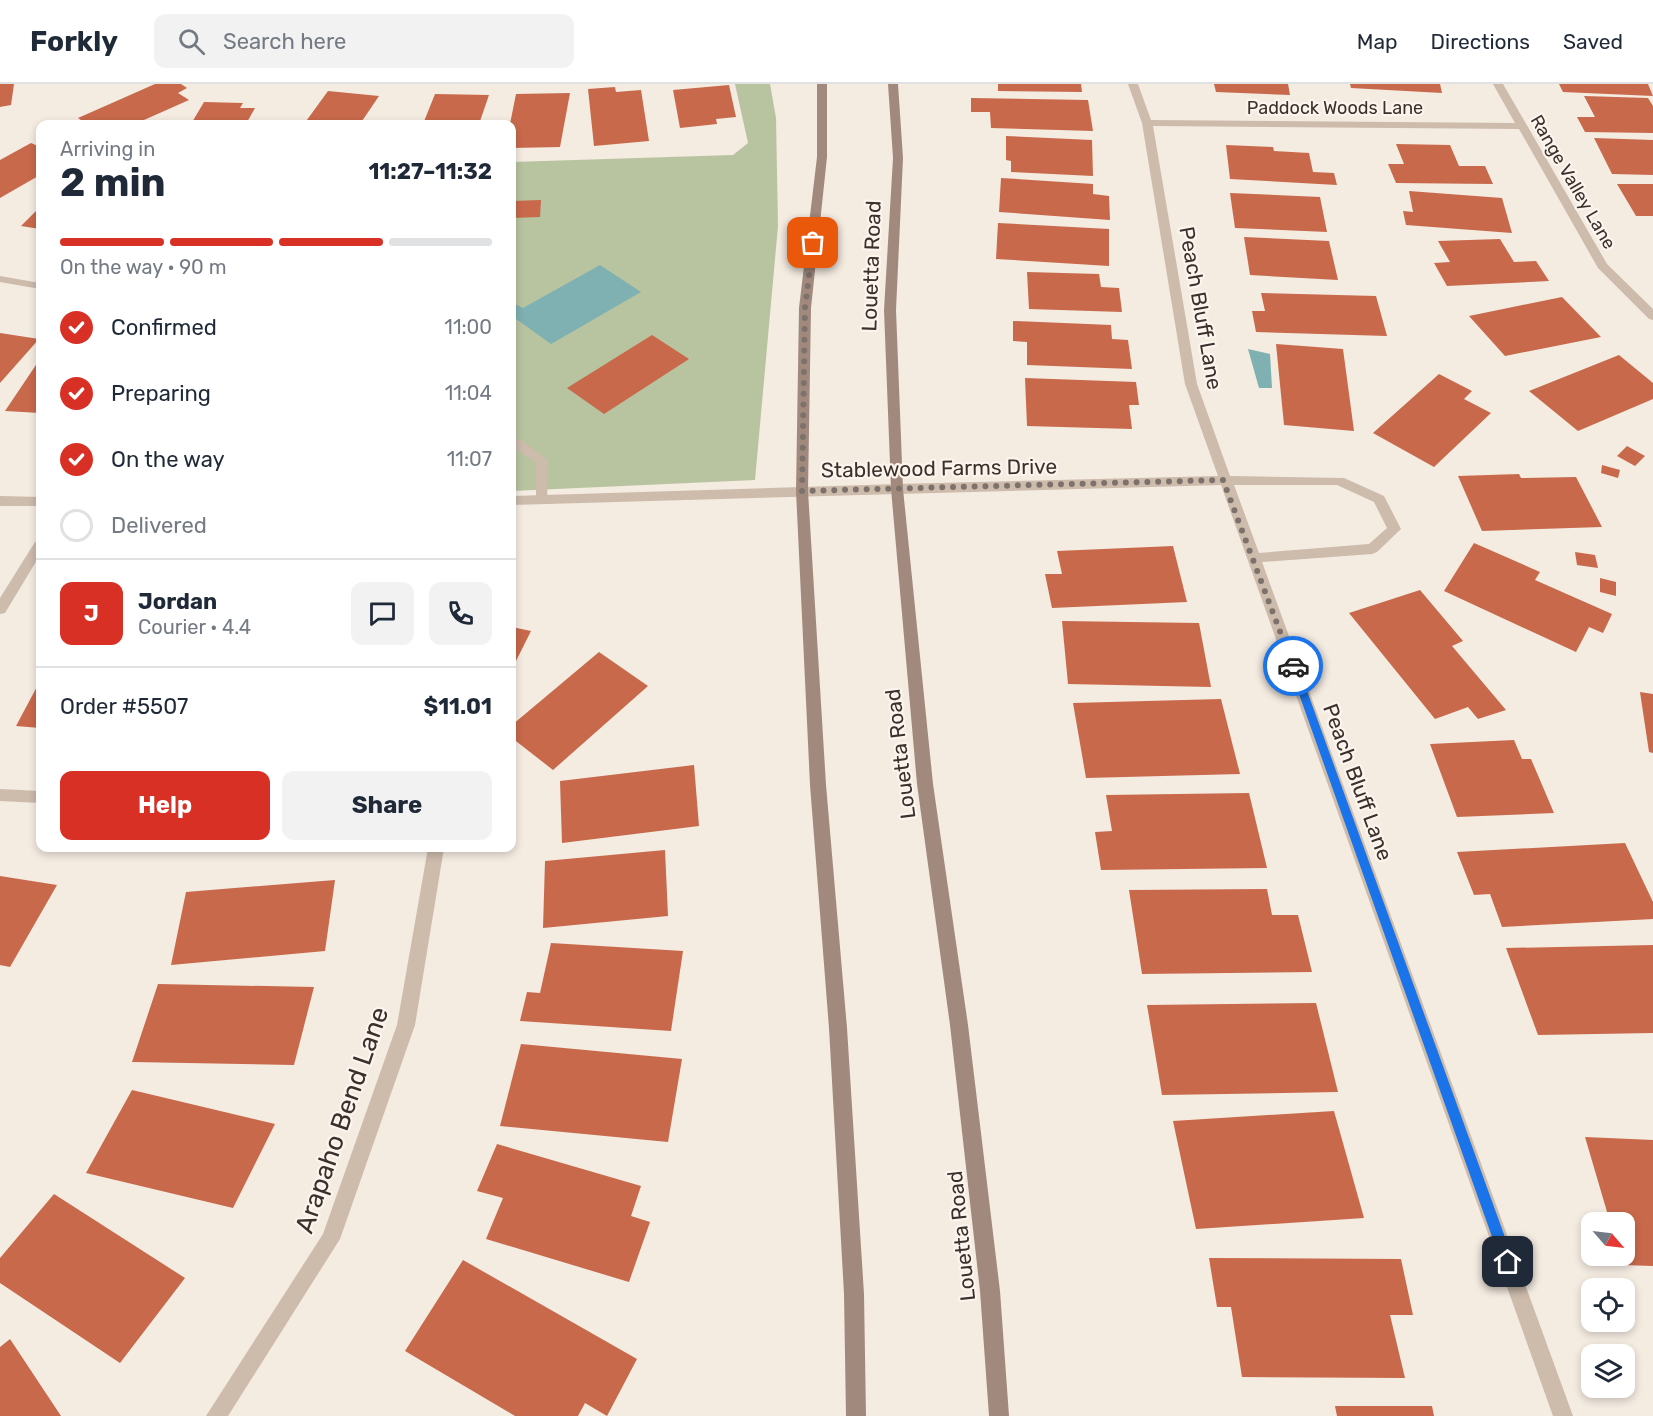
<!DOCTYPE html>
<meta charset="utf-8">
<style>
:root{--surface:#fff;--page:#f2f2f3;--text:#1f2937;--muted:#747a83;--line:#e0e1e3;--accent:#d93025}
body{margin:0;font-family:Rubik,sans-serif;background:var(--page);color:var(--text);height:100vh;display:flex;flex-direction:column;font-size:22px;white-space:nowrap}
*{box-sizing:border-box;margin:0}
p{font-size:20px;color:var(--muted)}
.icon{flex:none;width:33px;height:33px;fill:none;stroke:currentColor;stroke-width:2;stroke-linecap:round;stroke-linejoin:round}
.map{position:relative;flex:1;overflow:hidden}
.drawer{position:absolute;left:36px;top:36px;width:480px;height:732px;display:flex;flex-direction:column;background:var(--surface);border-radius:12px;box-shadow:0 3px 9px #0003}
.drawer>*{flex:none}
.needle{width:39px;rotate:118deg}
.tools{position:absolute;left:1581px;top:1128px;display:grid;gap:12px}
.tools a{display:grid;place-items:center;width:54px;height:54px;border-radius:12px;background:var(--surface);box-shadow:0 3px 9px #0003;font-size:30px}
.pin{position:absolute;display:grid;place-items:center;width:51px;height:51px;color:#fff;margin:-26px;border-radius:12px;box-shadow:0 3px 9px #0006}
.courier{position:absolute;display:grid;place-items:center;width:60px;height:60px;margin:-30px;border:4px solid #1a73e8;border-radius:50%;background:#fff;color:#222;box-shadow:0 2px 8px #0007}
.summary em{font-style:normal;font-weight:700}
.summary div{display:flex;flex-direction:column-reverse}
.summary{display:flex;align-items:center;justify-content:space-between;height:102px;padding:0 24px}
h1{font-size:39px;font-weight:700;line-height:45px}
.bar{display:grid;grid-template-columns:repeat(4,1fr);gap:9px 6px;align-content:center;height:72px;padding:0 24px}
.bar i{height:8px;border-radius:4px;background:var(--line)}
.bar .current{background:var(--accent)}
.bar p{grid-column:span 4}
.line{display:flex;align-items:center;gap:15px;padding:0 24px;border-top:2px solid var(--line)}
.line div{flex:1}
.round{display:grid;place-items:center;flex:none;width:63px;height:63px;border-radius:12px;background:var(--page)}
ol{padding:0 24px;list-style:none}
li{display:flex;align-items:center;gap:18px;height:66px}
li p{margin-inline-start:auto}
li .icon{padding:6px;border-radius:50%;background:var(--accent);color:#fff;stroke-width:4}
li:last-child{color:var(--muted)}
li i{width:33px;height:33px;border:3px solid var(--line);border-radius:50%}
.button{display:flex;gap:12px;margin-top:auto;padding:12px 24px}
.button a{flex:1;height:69px;border-radius:12px;background:var(--accent);color:#fff;font-size:24px;font-weight:700;line-height:69px;text-align:center}
.button a+a{background:var(--page);color:var(--text)}
header{display:flex;align-items:center;gap:36px;box-sizing:border-box;height:84px;padding:0 30px;background:var(--surface);border-bottom:2px solid var(--line)}
header strong{font-size:28px}
nav{display:flex;gap:33px;margin-inline-start:auto;font-size:21px}
.search{width:420px;height:54px;background:var(--page);display:flex;align-items:center;gap:15px;box-sizing:border-box;padding:0 21px;border-radius:12px;color:var(--muted);font-size:22px}
.map>svg:first-child{display:block}
.green{fill:#b8c4a0}
.water{fill:#7fb0b2}
.building{fill:#c8694b}
.lines{fill:none;stroke-linecap:round;stroke-linejoin:round}
.service{fill:#cdbbac;fill-rule:evenodd}
.minor{fill:#cdbbac;fill-rule:evenodd}
.tertiary{fill:#cdbbac;fill-rule:evenodd}
.secondary{fill:#a18a7d;fill-rule:evenodd}
.route{fill:#1a73e8}
.done{stroke:#7c716b;stroke-width:6;stroke-dasharray:0 10.8}
.labels{text-anchor:middle;dominant-baseline:central;stroke-width:4.5;stroke-linejoin:round;paint-order:stroke}
.far-street-label{font-size:18px;fill:#3b302b;stroke:#fbf5ee}
.street-label{font-size:21px;fill:#3b302b;stroke:#fbf5ee}
.near-street-label{font-size:26px;fill:#3b302b;stroke:#fbf5ee}
</style>
<header>
<strong>Forkly</strong>
<div class="search"><svg class="icon" aria-label="search" viewBox="0 0 24 24"><circle cx="10" cy="10" r="6"/><path d="M15 15l6 6"/></svg>Search here</div>
<nav><a>Map</a><a>Directions</a><a>Saved</a></nav>
</header>
<div class="map">
<svg width="1653" height="1332" viewBox="0 0 1653 1332">
<rect width="100%" height="100%" fill="#f4ebe1"/>
<polygon class="green" points="735,0 770,0 776,34 778,142 755,396 512,407 512,78 733,71 748,59"/>
<g class="water">
<polygon points="600,181 641,208 551,260 512,232 512,224 517,221 523,224"/>
<polygon points="1248,265 1270,270 1272,304 1259,304"/>
</g>
<g class="building">
<polygon points="0,0 14,0 11,21 0,23"/>
<polygon points="155,0 181,0 187,4 178,9 189,16 135,40 87,40 78,34"/>
<polygon points="998,0 1081,0 1082,8 998,7"/>
<polygon points="1214,0 1288,0 1290,11 1216,8"/>
<polygon points="1350,0 1440,0 1442,9 1351,4"/>
<polygon points="1559,0 1648,0 1653,12 1563,8"/>
<polygon points="729,1 736,33 716,35 717,40 680,44 673,6"/>
<polygon points="615,3 616,8 641,6 649,57 594,62 588,5"/>
<polygon points="328,7 379,12 360,40 304,40"/>
<polygon points="570,9 560,63 512,64 510,40 516,10"/>
<polygon points="435,10 489,11 479,40 423,40"/>
<polygon points="1584,12 1648,14 1653,22 1653,49 1585,48 1577,33 1595,33"/>
<polygon points="971,14 1088,16 1093,47 991,44 990,28 971,28"/>
<polygon points="204,18 243,19 240,24 255,24 246,40 191,40"/>
<polygon points="1006,52 1092,56 1093,92 1011,88 1011,77 1006,76"/>
<polygon points="1594,54 1653,56 1653,91 1612,90"/>
<polygon points="31,59 40,63 40,91 0,114 0,76"/>
<polygon points="1396,60 1450,61 1459,82 1485,82 1493,100 1396,99 1388,80 1404,80"/>
<polygon points="1226,61 1273,63 1274,67 1309,69 1313,88 1334,89 1337,101 1230,95"/>
<polygon points="1001,94 1093,100 1093,110 1109,112 1110,136 999,128"/>
<polygon points="1617,100 1653,100 1653,132 1636,132"/>
<polygon points="1409,107 1502,114 1512,149 1406,141 1403,127 1413,128"/>
<polygon points="1230,109 1320,113 1327,148 1235,144"/>
<polygon points="541,116 540,133 512,134 512,117"/>
<polygon points="40,123 40,145 21,142"/>
<polygon points="998,139 1109,145 1109,182 996,175"/>
<polygon points="1244,153 1329,157 1338,196 1250,191"/>
<polygon points="1500,155 1514,178 1536,177 1549,197 1447,202 1434,179 1450,178 1438,157"/>
<polygon points="1027,188 1099,190 1101,203 1119,204 1122,228 1029,225"/>
<polygon points="1261,209 1376,212 1387,252 1256,248 1252,227 1265,227"/>
<polygon points="1562,213 1601,253 1505,272 1469,232"/>
<polygon points="1013,237 1111,241 1112,255 1128,256 1132,285 1027,281 1027,258 1013,257"/>
<polygon points="0,249 39,255 0,299"/>
<polygon points="652,251 689,275 604,330 567,304"/>
<polygon points="1276,260 1343,265 1354,347 1284,341"/>
<polygon points="1619,271 1653,299 1653,315 1578,347 1529,307"/>
<polygon points="40,275 40,329 5,327"/>
<polygon points="1439,290 1472,307 1464,315 1491,329 1434,383 1373,349"/>
<polygon points="1025,294 1136,298 1139,321 1129,321 1132,345 1027,342"/>
<polygon points="1627,362 1645,372 1635,382 1617,372"/>
<polygon points="1602,381 1620,386 1618,394 1601,389"/>
<polygon points="1519,390 1521,394 1576,393 1602,443 1482,447 1458,392"/>
<polygon points="1474,459 1540,488 1535,496 1612,530 1603,549 1589,543 1576,568 1444,507"/>
<polygon points="1173,462 1187,518 1052,524 1045,490 1062,490 1057,467"/>
<polygon points="1575,468 1595,471 1598,484 1577,481"/>
<polygon points="1600,494 1616,498 1616,512 1600,508"/>
<polygon points="1420,506 1463,557 1452,562 1506,626 1478,635 1468,623 1435,635 1349,529"/>
<polygon points="1062,537 1199,539 1211,603 1068,600"/>
<polygon points="512,543 531,547 512,585"/>
<polygon points="599,568 648,602 553,686 512,654 512,641"/>
<polygon points="40,597 40,644 16,642"/>
<polygon points="1640,608 1653,610 1653,669 1649,668"/>
<polygon points="1221,615 1240,690 1086,694 1073,619"/>
<polygon points="1514,656 1522,675 1531,675 1554,729 1457,733 1430,660"/>
<polygon points="694,681 699,742 562,759 560,697"/>
<polygon points="1249,709 1267,784 1101,786 1095,748 1112,747 1106,711"/>
<polygon points="1625,759 1653,818 1653,835 1502,843 1490,810 1474,811 1457,768"/>
<polygon points="665,766 668,832 543,844 545,777"/>
<polygon points="0,792 57,801 10,883 0,881"/>
<polygon points="335,796 325,867 171,881 186,808"/>
<polygon points="1267,805 1272,831 1298,831 1312,888 1142,890 1129,806"/>
<polygon points="551,859 683,867 671,947 520,937 527,908 540,909"/>
<polygon points="1653,861 1653,949 1538,951 1506,864"/>
<polygon points="158,900 314,903 294,981 132,978"/>
<polygon points="1316,919 1338,1008 1162,1011 1147,921"/>
<polygon points="521,960 682,975 668,1058 500,1042"/>
<polygon points="132,1006 275,1040 233,1124 86,1089"/>
<polygon points="1334,1027 1364,1134 1196,1145 1173,1037"/>
<polygon points="1585,1053 1653,1056 1653,1182 1623,1181 1620,1172 1624,1172 1624,1138 1610,1138"/>
<polygon points="497,1060 641,1102 631,1132 650,1138 629,1198 486,1155 503,1114 477,1107"/>
<polygon points="54,1110 185,1194 120,1279 0,1199 0,1174"/>
<polygon points="1209,1174 1401,1175 1413,1231 1390,1231 1405,1294 1242,1293 1231,1223 1217,1223"/>
<polygon points="463,1176 637,1275 607,1332 585,1319 578,1332 515,1332 405,1267"/>
<polygon points="10,1255 61,1332 0,1332 0,1263"/>
<polygon points="1335,1322 1432,1322 1434,1332 1337,1332"/>
</g>
<g class="lines">
<polygon class="service" points="512,355 521,356 548,376 547,419 537,419 536,416 536,378 512,363"/>
<g class="minor">
<path d="M1128,0h10l13,36 364,3 -22,-39h10l104,180 46,45v11l-4,-1 -51,-51 -79,-139 -366,-3 44,258 33,92 114,2 40,18 17,33 -24,23 -5,2 -110,8 311,854h-20l-332,-931 -324,9 -6,-5 6,-5 321,-8 -33,-92 -43,-261zM1234,401h103l37,17 13,26 -18,16 -110,9z"/>
<polygon points="0,192 40,199 40,205 0,198"/>
<polygon points="40,456 40,471 5,529 0,530 0,514 35,458"/>
<polygon points="0,705 40,707 40,719 0,717"/>
<polygon points="428,764 444,764 415,941 340,1155 228,1332 206,1332 323,1150 397,941"/>
</g>
<g class="tertiary">
<polygon points="897,400 903,405 897,410 512,421 512,412"/>
<polygon points="0,412 40,413 40,422 0,422"/>
</g>
<g class="secondary">
<polygon points="817,0 827,0 827,73 811,224 808,407 826,701 847,944 864,1210 866,1332 846,1332 844,1210 829,944 810,701 796,407 799,224 817,73"/>
<polygon points="888,0 898,0 903,74 896,226 903,405 933,700 968,941 1000,1207 1009,1332 989,1332 980,1207 950,941 917,700 891,405 884,226 893,74"/>
</g>
</g>
<polygon class="route" points="1293,579 1298,582 1514,1178 1508,1184 1501,1178 1289,582"/>
<g class="lines">
<polyline class="done" points="813,159 805,224 802,407 1223,396 1293,582"/>
</g>
<g class="labels">
<g class="far-street-label">
<text x="1335" y="24">Paddock Woods Lane</text>
<text transform="translate(1573 98) rotate(60)">Range Valley Lane</text>
</g>
<g class="street-label">
<text transform="translate(871 182) rotate(-88)">Louetta Road</text>
<text transform="translate(1201 224) rotate(80)">Peach Bluff Lane</text>
<text transform="translate(939 384) rotate(-1)">Stablewood Farms Drive</text>
<text transform="translate(900 670) rotate(-97)">Louetta Road</text>
<text transform="translate(1358 698) rotate(70)">Peach Bluff Lane</text>
<text transform="translate(961 1152) rotate(-96)">Louetta Road</text>
</g>
<g class="near-street-label">
<text transform="translate(342 1036) rotate(-71)">Arapaho Bend Lane</text>
</g>
</g>
</svg>
<div class="tools">
<a><svg class="needle" viewBox="-14 -14 28 28"><path d="M0-13l5 13h-10z" fill="#e53935"/><path d="M0 13l5-13h-10z" fill="#747a83"/></svg></a>
<a><svg class="icon" aria-label="locate" viewBox="0 0 24 24"><circle cx="12" cy="12" r="6"/><path d="M12 2v4M12 18v4M2 12h4M18 12h4"/></svg></a>
<a><svg class="icon" aria-label="layers" viewBox="0 0 24 24"><path d="M12 4l9 5-9 5-9-5zM3 14l9 5 9-5"/></svg></a>
</div>
<div class="pin" style="left:813px;top:159px;background:#ea580c"><svg class="icon" aria-label="bag" viewBox="0 0 24 24"><path d="M5 8h14l-1 12H6zM9 8a3 3 0 0 1 6 0"/></svg></div>
<div class="pin" style="left:1508px;top:1178px;background:#1f2937"><svg class="icon" aria-label="home" viewBox="0 0 24 24"><path d="M3 11l9-7 9 7M6 9v11h12V9"/></svg></div>
<div class="courier" style="left:1293px;top:582px"><svg class="icon" aria-label="car" viewBox="0 0 24 24"><path d="M5 17H2v-5l4-1 3-4h7l3 4 3 1v5h-3M9 17h6M6 11h13"/><circle cx="7" cy="17" r="2"/><circle cx="17" cy="17" r="2"/></svg></div>
<section class="drawer">
<div class="summary"><div><h1>2 min</h1><p>Arriving in</p></div><em>11:27–11:32</em></div>
<div class="bar"><i class="current"></i><i class="current"></i><i class="current"></i><i></i><p>On the way · 90 m</p></div>
<ol>
<li><svg class="icon" aria-label="check" viewBox="0 0 24 24"><path d="M5 12l5 5 9-10"/></svg>Confirmed<p>11:00</p></li>
<li><svg class="icon" aria-label="check" viewBox="0 0 24 24"><path d="M5 12l5 5 9-10"/></svg>Preparing<p>11:04</p></li>
<li><svg class="icon" aria-label="check" viewBox="0 0 24 24"><path d="M5 12l5 5 9-10"/></svg>On the way<p>11:07</p></li>
<li><i></i>Delivered</li>
</ol>
<div class="line" style="height:108px"><b class="round" style="background:var(--accent);color:#fff">J</b><div><b>Jordan</b><p>Courier · 4.4</p></div><a class="round"><svg class="icon" aria-label="chat" viewBox="0 0 24 24"><path d="M4 5h16v11H9l-5 4z"/></svg></a><a class="round"><svg class="icon" aria-label="phone" viewBox="0 0 24 24"><path d="M5 4h4l2 5-3 2q2 4 5 5l2-3 5 2v4C11 20 4 13 5 4z"/></svg></a></div>
<div class="line" style="height:78px"><div>Order #5507</div><b>$11.01</b></div>
<div class="button"><a>Help</a><a>Share</a></div>
</section>
</div>
